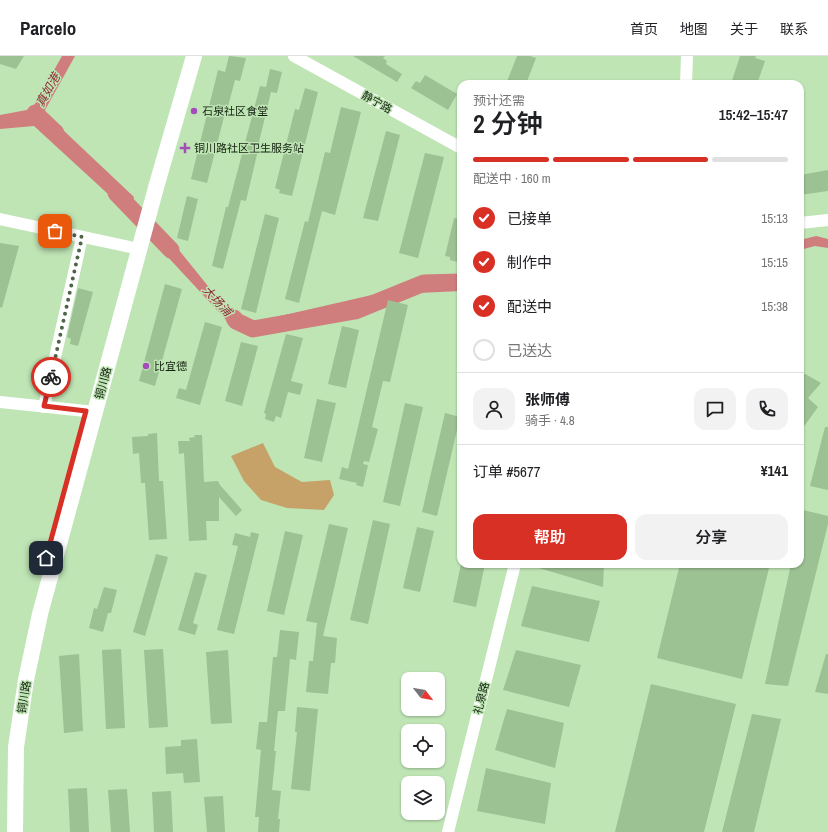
<!DOCTYPE html>
<html lang="zh">
<meta charset="utf-8">
<style>
:root{--surface:#fff;--page:#f2f2f2;--text:#202124;--muted:#757577;--line:#e0e0e0;--accent:#d93025}
body{margin:0;font-family:"Archivo Narrow","Noto Sans SC",sans-serif;background:var(--page);color:var(--text);height:100vh;display:flex;flex-direction:column;font-size:15px;white-space:nowrap}
*{box-sizing:border-box;margin:0}
p{font-size:13px;color:var(--muted)}
.icon{flex:none;width:22px;height:22px;fill:none;stroke:currentColor;stroke-width:2;stroke-linecap:round;stroke-linejoin:round}
.map{position:relative;flex:1;overflow:hidden}
.sheet{position:absolute;left:457px;top:24px;width:347px;height:488px;display:flex;flex-direction:column;background:var(--surface);border-radius:12px;box-shadow:0 1px 3px #0004}
.sheet>*{flex:none}
.needle{width:26px;rotate:121deg}
.fabs{position:absolute;left:401px;top:616px;display:grid;gap:8px}
.fabs a{display:grid;place-items:center;width:44px;height:44px;border-radius:8px;background:var(--surface);box-shadow:0 1px 3px #0004;font-size:20px}
.pin{position:absolute;display:grid;place-items:center;width:34px;height:34px;color:#fff;margin:-17px;border-radius:8px;box-shadow:0 2px 6px #0006}
.courier{position:absolute;display:grid;place-items:center;width:40px;height:40px;margin:-20px;border:3px solid #d93025;border-radius:50%;background:#fff;color:#222;box-shadow:0 1px 5px #0007}
.summary em{font-style:normal;font-weight:600}
.summary div{display:flex;flex-direction:column-reverse}
.summary{display:flex;align-items:center;justify-content:space-between;height:68px;padding:0 16px}
h1{font-size:26px;font-weight:600;line-height:30px}
.bar{display:grid;grid-template-columns:repeat(4,1fr);gap:6px 4px;align-content:center;height:48px;padding:0 16px}
.bar i{height:5px;border-radius:3px;background:var(--line)}
.bar .active{background:var(--accent)}
.bar p{grid-column:span 4}
.line{display:flex;align-items:center;gap:10px;padding:0 16px;border-top:1px solid var(--line)}
.line div{flex:1}
.round{display:grid;place-items:center;flex:none;width:42px;height:42px;border-radius:12px;background:var(--page)}
ol{padding:0 16px;list-style:none}
li{display:flex;align-items:center;gap:12px;height:44px}
li p{margin-inline-start:auto}
li .icon{padding:4px;border-radius:50%;background:var(--accent);color:#fff;stroke-width:4}
li:last-child{color:var(--muted)}
li i{width:22px;height:22px;border:2px solid var(--line);border-radius:50%}
.button{display:flex;gap:8px;margin-top:auto;padding:8px 16px}
.button a{flex:1;height:46px;border-radius:12px;background:var(--accent);color:#fff;font-size:16px;font-weight:600;line-height:46px;text-align:center}
.button a+a{background:var(--page);color:var(--text)}
header{display:flex;align-items:center;gap:24px;box-sizing:border-box;height:56px;padding:0 20px;background:var(--surface);border-bottom:1px solid var(--line)}
header strong{font-size:19px}
nav{display:flex;gap:22px;margin-inline-start:auto;font-size:14px}
.map>svg:first-child{display:block}
.green{fill:#c6a268}
.water{fill:#d07d7e}
.lines{fill:none;stroke-linecap:round;stroke-linejoin:round}
.river{stroke:#d07d7e;stroke-width:17}
.building{fill:#9cc192}
.minor{stroke:#fff;stroke-width:12}
.major{stroke:#fff;stroke-width:16}
.done{stroke:#4f6548;stroke-width:4;stroke-dasharray:0 7.2}
.route{stroke:#d93025;stroke-width:5}
.poi-dot{fill:#a44db9;stroke:#bfe5b5;stroke-width:1.5}
.labels{text-anchor:middle;dominant-baseline:central;stroke-width:3;stroke-linejoin:round;paint-order:stroke}
.street-label{font-size:11px;fill:#12200e;stroke:#bfe5b5}
.poi-label{font-size:11px;fill:#12200e;stroke:#bfe5b5;text-anchor:start}
.water-label{font-size:12px;font-style:italic;fill:#8e2b34;stroke:#bfe5b5}
</style>
<header>
<strong>Parcelo</strong>
<nav><a>首页</a><a>地图</a><a>关于</a><a>联系</a></nav>
</header>
<div class="map">
<svg width="828" height="776" viewBox="0 0 828 776">
<rect width="100%" height="100%" fill="#bfe5b5"/>
<polygon class="green" points="263,387 275,411 302,426 330,424 334,439 324,454 287,452 261,444 244,425 231,400"/>
<g class="water">
<polygon points="62,0 75,0 44,56 134,141 129,160 108,138 34,70 0,73 0,59 32,53"/>
<polygon points="156,171 174,188 233,261 254,266 424,227 461,224 461,235 397,238 355,255 253,273 229,267 166,199 155,178"/>
<polygon points="816,180 828,183 828,192 815,190 800,194 800,184"/>
</g>
<g class="lines">
<g class="river">
<polyline points="35,57 56,77"/>
<polyline points="116,137 171,194"/>
<polyline points="234,262 236,265 253,273 355,255 424,227 461,226"/>
</g>
</g>
<g class="building">
<polygon points="0,0 24,0 16,13 0,8"/>
<polygon points="229,0 246,2 240,25 235,24 226,58 225,57 207,127 191,123 218,14 225,16"/>
<polygon points="353,0 385,0 383,2 387,5 386,8 402,18 397,26"/>
<polygon points="517,0 530,0 536,2 526,28 506,28"/>
<polygon points="740,0 756,0 755,2 765,5 757,28 748,25 747,28 731,28"/>
<polygon points="270,13 282,16 277,37 271,36 259,86 260,86 246,145 241,144 223,213 212,210 226,151 228,151 260,30 266,31"/>
<polygon points="425,19 457,38 448,54 411,32 416,25 420,27"/>
<polygon points="305,32 318,36 292,140 279,137 280,134 275,132 295,53 299,54"/>
<polygon points="341,51 361,56 335,159 322,155 299,247 285,243 305,165 308,166 325,96 330,97"/>
<polygon points="386,75 400,79 378,165 363,162"/>
<polygon points="425,97 444,101 418,202 399,197"/>
<polygon points="828,114 828,135 800,139 800,119"/>
<polygon points="187,140 198,143 188,185 177,182"/>
<polygon points="265,158 279,162 256,257 241,253"/>
<polygon points="454,162 461,163 461,207 450,204 450,201 445,200"/>
<polygon points="0,187 19,190 2,252 0,251"/>
<polygon points="165,228 182,233 155,330 139,325"/>
<polygon points="78,232 93,236 78,290 70,288 71,283 67,281"/>
<polygon points="388,244 408,249 390,326 383,325 372,371 378,373 369,406 364,405 363,408 368,409 363,431 356,429 357,427 339,423 342,411 348,413"/>
<polygon points="205,266 222,271 200,349 176,342 179,332 186,334"/>
<polygon points="342,270 359,274 346,332 328,328"/>
<polygon points="286,278 303,282 291,325 303,328 300,339 288,336 281,362 276,360 274,366 265,363 266,358 264,357"/>
<polygon points="241,286 258,290 242,350 225,345"/>
<polygon points="800,315 821,327 808,342 818,351 800,376"/>
<polygon points="317,343 336,347 322,406 304,402"/>
<polygon points="405,347 423,351 400,450 383,446"/>
<polygon points="445,357 460,361 437,460 422,456"/>
<polygon points="825,371 828,371 828,434 810,430"/>
<polygon points="157,377 159,425 163,425 167,483 149,484 145,427 141,427 139,397 133,398 132,381 148,380 148,378"/>
<polygon points="194,379 202,379 204,426 218,425 220,429 242,454 236,460 219,441 219,465 206,465 207,484 189,485 184,397 179,398 178,385 190,385 189,382 195,381"/>
<polygon points="803,454 828,460 828,468 788,630 765,628 791,508 800,508 800,468"/>
<polygon points="373,464 390,468 368,568 350,564"/>
<polygon points="329,468 348,472 323,580 337,582 335,607 331,607 328,638 306,636 309,605 313,605 317,567 306,565"/>
<polygon points="417,471 434,475 420,536 403,532"/>
<polygon points="285,475 303,479 284,559 267,555"/>
<polygon points="251,476 259,478 234,578 217,574 238,490 232,489 235,477 250,481"/>
<polygon points="156,498 168,501 145,580 133,576"/>
<polygon points="461,508 485,508 476,551 453,546"/>
<polygon points="533,508 604,508 603,531 532,510"/>
<polygon points="680,508 770,508 742,623 657,602"/>
<polygon points="195,516 207,519 193,567 198,569 195,579 178,574"/>
<polygon points="532,530 600,545 589,586 521,570"/>
<polygon points="104,531 117,534 111,557 108,557 103,576 89,572 94,552 97,553"/>
<polygon points="280,574 299,576 296,604 290,603 285,655 278,655 274,695 276,695 272,734 281,735 278,763 280,763 279,776 258,776 259,761 255,761 261,694 256,693 259,666 267,666 273,601 277,601"/>
<polygon points="121,593 125,672 106,673 102,594"/>
<polygon points="163,593 168,671 149,672 144,594"/>
<polygon points="228,594 232,667 211,668 206,596"/>
<polygon points="516,594 581,609 569,651 503,634"/>
<polygon points="79,598 83,675 64,677 59,600"/>
<polygon points="826,598 828,598 828,638 815,636"/>
<polygon points="651,628 736,648 704,776 615,776"/>
<polygon points="297,651 318,653 310,735 291,733 297,676 295,676"/>
<polygon points="507,653 564,667 555,712 495,694"/>
<polygon points="752,658 781,663 754,776 722,776"/>
<polygon points="197,683 200,726 184,727 183,717 166,718 165,691 181,690 181,684"/>
<polygon points="486,712 551,727 545,768 477,755"/>
<polygon points="87,732 89,776 70,776 68,733"/>
<polygon points="127,733 130,776 111,776 108,734"/>
<polygon points="171,735 173,776 154,776 152,736"/>
<polygon points="223,740 225,776 207,776 204,741"/>
</g>
<g class="lines">
<g class="minor">
<polyline points="294,0 461,92"/>
<polyline points="686,28 687,0"/>
<polyline points="0,163 130,191"/>
<polyline points="800,167 828,164"/>
<polyline points="0,346 95,356"/>
<polyline points="44,351 82,181"/>
<polyline points="448,776 515,508"/>
</g>
<polyline class="major" points="15,776 16,691 26,624 40,558 157,128 194,0"/>
</g>
<g class="lines">
<polyline class="done" points="51,321 82,181 55,175"/>
<polyline class="route" points="46,502 86,355 44,350 51,321"/>
</g>
<g class="poi-dot">
<circle cx="194" cy="55" r="4"/>
<path d="M183 86h4v4h4v4h-4v4h-4v-4h-4v-4h4z"/>
<circle cx="146" cy="310" r="4"/>
</g>
<g class="labels">
<g class="street-label">
<text transform="translate(377 46) rotate(29)">静宁路</text>
<text transform="translate(103 327) rotate(-75)">铜川路</text>
<text transform="translate(24 641) rotate(-81)">铜川路</text>
<text transform="translate(481 642) rotate(-76)">礼泉路</text>
</g>
<g class="poi-label">
<text x="202" y="55">石泉社区食堂</text>
<text x="194" y="92">铜川路社区卫生服务站</text>
<text x="154" y="310">比宜德</text>
</g>
<g class="water-label">
<text transform="translate(48 34) rotate(-61)">真如港</text>
<text transform="translate(217 245) rotate(47)">大场浦</text>
</g>
</g>
</svg>
<div class="fabs">
<a><svg class="needle" viewBox="-14 -14 28 28"><path d="M0-13l5 13h-10z" fill="#e53935"/><path d="M0 13l5-13h-10z" fill="#757577"/></svg></a>
<a><svg class="icon" aria-label="locate" viewBox="0 0 24 24"><circle cx="12" cy="12" r="6"/><path d="M12 2v4M12 18v4M2 12h4M18 12h4"/></svg></a>
<a><svg class="icon" aria-label="layers" viewBox="0 0 24 24"><path d="M12 4l9 5-9 5-9-5zM3 14l9 5 9-5"/></svg></a>
</div>
<div class="pin" style="left:55px;top:175px;background:#ea580c"><svg class="icon" aria-label="bag" viewBox="0 0 24 24"><path d="M5 8h14l-1 12H6zM9 8a3 3 0 0 1 6 0"/></svg></div>
<div class="pin" style="left:46px;top:502px;background:#1f2937"><svg class="icon" aria-label="home" viewBox="0 0 24 24"><path d="M3 11l9-7 9 7M6 9v11h12V9"/></svg></div>
<div class="courier" style="left:51px;top:321px"><svg class="icon" aria-label="bike" viewBox="0 0 24 24"><circle cx="6" cy="16" r="4"/><circle cx="18" cy="16" r="4"/><path d="M6 16l4-8h5l3 8M10 8l3 8H6M13 5h3"/></svg></div>
<section class="sheet">
<div class="summary"><div><h1>2 分钟</h1><p>预计还需</p></div><em>15:42–15:47</em></div>
<div class="bar"><i class="active"></i><i class="active"></i><i class="active"></i><i></i><p>配送中 · 160 m</p></div>
<ol>
<li><svg class="icon" aria-label="check" viewBox="0 0 24 24"><path d="M5 12l5 5 9-10"/></svg>已接单<p>15:13</p></li>
<li><svg class="icon" aria-label="check" viewBox="0 0 24 24"><path d="M5 12l5 5 9-10"/></svg>制作中<p>15:15</p></li>
<li><svg class="icon" aria-label="check" viewBox="0 0 24 24"><path d="M5 12l5 5 9-10"/></svg>配送中<p>15:38</p></li>
<li><i></i>已送达</li>
</ol>
<div class="line" style="height:72px"><a class="round"><svg class="icon" aria-label="person" viewBox="0 0 24 24"><circle cx="12" cy="8" r="4"/><path d="M4 21q1-7 8-7t8 7"/></svg></a><div><b>张师傅</b><p>骑手 · 4.8</p></div><a class="round"><svg class="icon" aria-label="chat" viewBox="0 0 24 24"><path d="M4 5h16v11H9l-5 4z"/></svg></a><a class="round"><svg class="icon" aria-label="phone" viewBox="0 0 24 24"><path d="M5 4h4l2 5-3 2q2 4 5 5l2-3 5 2v4C11 20 4 13 5 4z"/></svg></a></div>
<div class="line" style="height:52px"><div>订单 #5677</div><b>¥141</b></div>
<div class="button"><a>帮助</a><a>分享</a></div>
</section>
</div>
